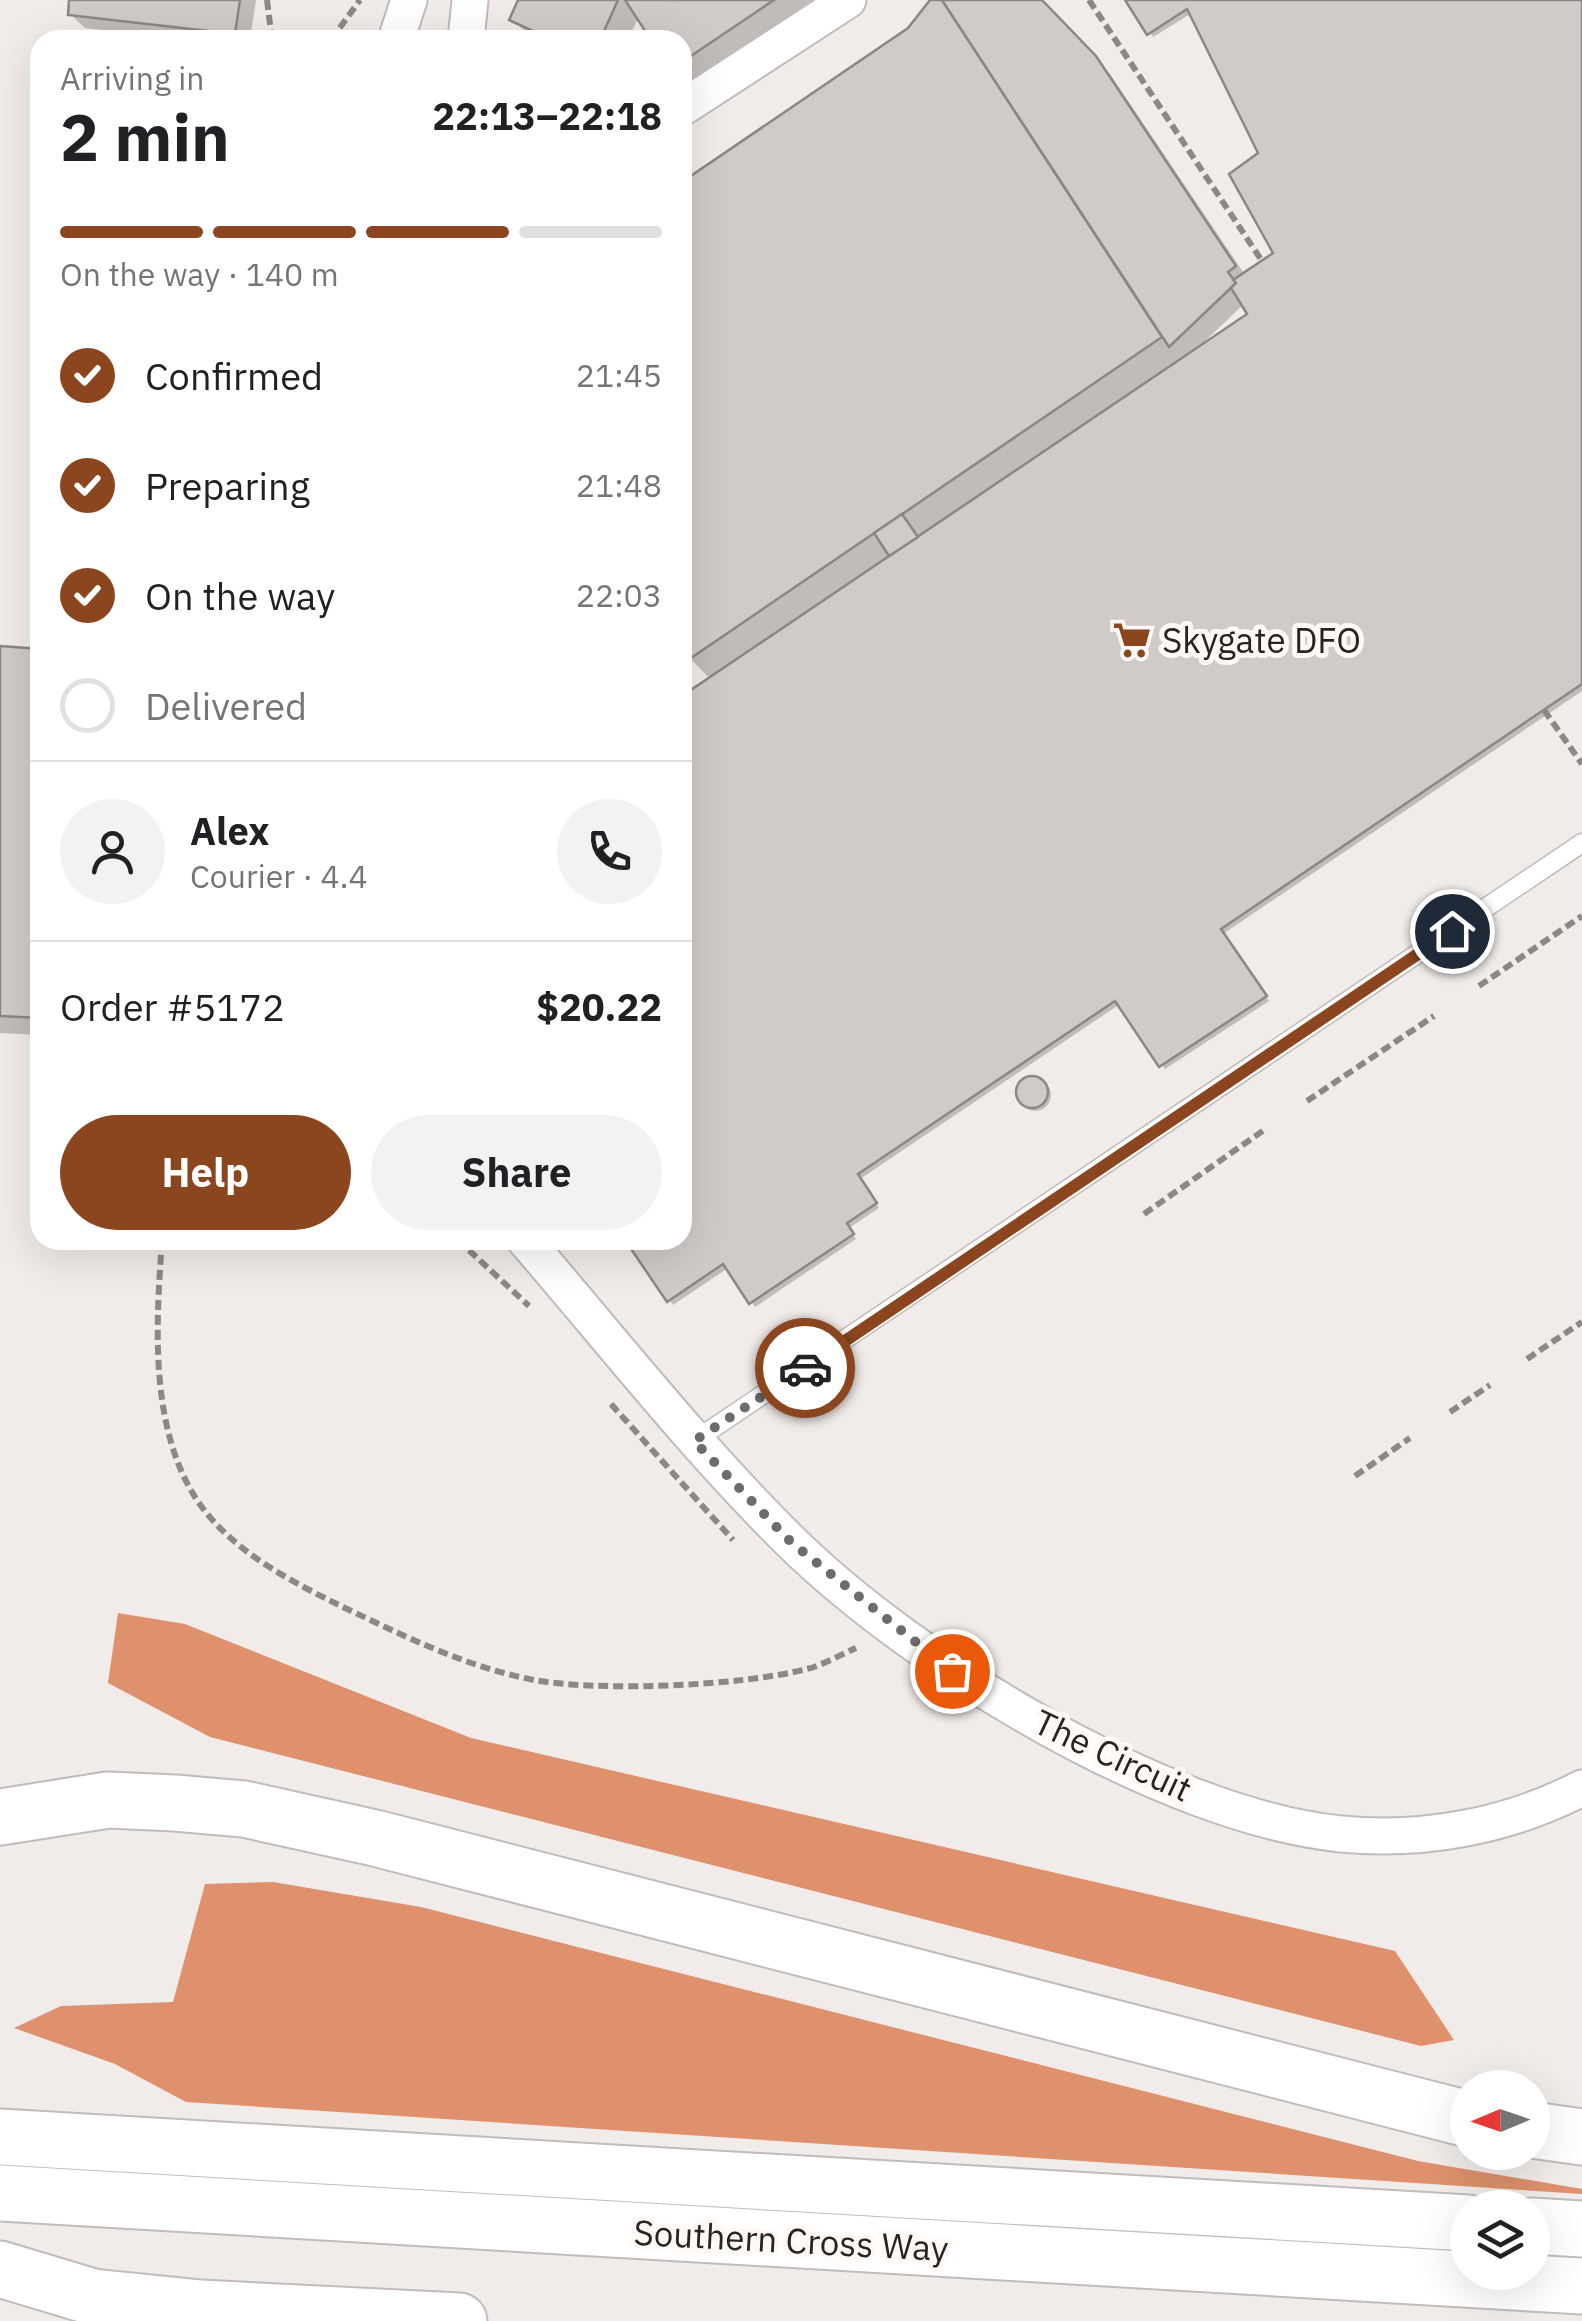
<!DOCTYPE html>
<meta charset="utf-8">
<style>
:root{--surface:#fff;--page:#f2f2f2;--text:#202124;--muted:#757577;--line:#e0e0e0;--accent:#8b451f}
body{margin:0;font-family:"IBM Plex Sans",sans-serif;background:var(--page);color:var(--text);height:100vh;display:flex;flex-direction:column;font-size:38px;white-space:nowrap}
*{box-sizing:border-box;margin:0}
p{font-size:32px;color:var(--muted)}
.icon{flex:none;width:55px;height:55px;fill:none;stroke:currentColor;stroke-width:2;stroke-linecap:round;stroke-linejoin:round}
.map{position:relative;flex:1;overflow:hidden}
.details{position:absolute;left:30px;top:30px;width:662px;height:1220px;display:flex;flex-direction:column;background:var(--surface);border-radius:30px;box-shadow:0 10px 40px #0002}
.details>*{flex:none}
.needle{width:65px;rotate:268deg}
.tools{position:absolute;left:1450px;top:2070px;display:grid;gap:20px}
.tools a{display:grid;place-items:center;width:100px;height:100px;border-radius:50%;background:var(--surface);box-shadow:0 10px 40px #0002;font-size:50px}
.pin{position:absolute;display:grid;place-items:center;width:85px;height:85px;color:#fff;margin:-42px;border:5px solid #fff;border-radius:50%;box-shadow:0 2px 10px #0007}
.courier{position:absolute;display:grid;place-items:center;width:100px;height:100px;margin:-50px;border:8px solid #8b451f;border-radius:50%;background:#fff;color:#222;box-shadow:0 2px 12px #0007}
.headline em{font-style:normal;font-weight:700}
.headline div{display:flex;flex-direction:column-reverse}
.headline{display:flex;align-items:center;justify-content:space-between;height:170px;padding:0 30px}
h1{font-size:65px;font-weight:700;line-height:75px}
.bar{display:grid;grid-template-columns:repeat(4,1fr);gap:15px 10px;align-content:center;height:120px;padding:0 30px}
.bar i{height:12px;border-radius:8px;background:var(--line)}
.bar .current{background:var(--accent)}
.bar p{grid-column:span 4}
.line{display:flex;align-items:center;gap:25px;padding:0 30px;border-top:2px solid var(--line)}
.line div{flex:1}
.round{display:grid;place-items:center;flex:none;width:105px;height:105px;border-radius:52px;background:var(--page)}
ol{padding:0 30px;list-style:none}
li{display:flex;align-items:center;gap:30px;height:110px}
li p{margin-inline-start:auto}
li .icon{padding:10px;border-radius:50%;background:var(--accent);color:#fff;stroke-width:4}
li:last-child{color:var(--muted)}
li i{width:55px;height:55px;border:5px solid var(--line);border-radius:50%}
.cta{display:flex;gap:20px;margin-top:auto;padding:20px 30px}
.cta a{flex:1;height:115px;border-radius:60px;background:var(--accent);color:#fff;font-size:40px;font-weight:700;line-height:115px;text-align:center}
.cta a+a{background:var(--page);color:var(--text)}
.map>svg:first-child{display:block}
.forest{fill:#de916c}
.shadow{fill:#0003;fill-rule:evenodd}
.building{fill:#d0cbc8;stroke:#8c8785;stroke-width:2.5}
.lines{fill:none;stroke-linecap:round;stroke-linejoin:round}
.service-casing{stroke:#c1bbb9;stroke-width:21}
.minor-casing{stroke:#c1bbb9;stroke-width:39}
.motorway-casing{stroke:#c1bbb9;stroke-width:59}
.path{stroke:#8c8886;stroke-width:6;stroke-dasharray:10 5;stroke-linecap:butt}
.service{stroke:#fff;stroke-width:18}
.minor{stroke:#fff;stroke-width:35}
.motorway{stroke:#fff;stroke-width:55}
.done{stroke:#6e6b69;stroke-width:10;stroke-dasharray:0 18}
.route{stroke:#8b451f;stroke-width:12}
.labels{text-anchor:middle;dominant-baseline:central;stroke-width:10;stroke-linejoin:round;paint-order:stroke}
.poi-label{font-size:35px;fill:#272524;stroke:#fff9f6;text-anchor:start}
.street-label{font-size:35px;fill:#272524;stroke:#fff9f6}
</style>
<div class="map">
<svg width="1582" height="2321" viewBox="0 0 1582 2321">
<rect width="100%" height="100%" fill="#f1ece9"/>
<g class="forest">
<polygon points="118,1613 185,1624 471,1738 1395,1951 1454,2040 1421,2046 210,1737 108,1683"/>
<polygon points="273,1882 421,1907 1418,2161 1582,2189 1582,2194 186,2102 115,2064 14,2028 61,2006 173,2002 205,1884"/>
</g>
<g class="shadow">
<polygon points="72,0 256,0 250,40 187,40 85,28 70,14"/>
<polygon points="521,0 822,0 692,87 682,78 682,40 654,40 639,16 628,40 535,40 512,19"/>
<path d="M933,0h106l71,74 135,201 31,-21 -14,-100 -70,-141 -39,24 -25,-37h454v691l-359,243 46,67 -104,68 -45,-65 -260,175 19,29 -30,20 7,11 -101,68 -27,-39 -55,37 -45,-65h54l29,-560 -21,-22 220,-628zM1244,304l7,11 -51,31z"/>
<polygon points="0,649 40,651 40,1035 0,1033"/>
<circle cx="1035" cy="1095" r="16"/>
</g>
<g class="building">
<polygon points="69,0 240,0 235,34 68,15"/>
<polygon points="518,0 618,0 600,40 552,40 509,20"/>
<polygon points="625,0 774,0 682,62 682,40 651,40"/>
<polygon points="930,0 942,0 1162,337 688,660 682,652 682,182 908,28"/>
<polygon points="942,0 1042,0 1096,56 1236,266 1228,272 1236,283 1169,347"/>
<polygon points="1125,0 1582,0 1582,684 1221,929 1267,996 1159,1067 1115,1001 858,1174 877,1203 847,1223 854,1234 749,1304 723,1264 667,1302 625,1240 682,1240 682,696 1247,314 1231,288 1236,283 1233,280 1273,253 1229,174 1258,153 1187,9 1147,35"/>
<polygon points="902,514 918,537 889,556 874,533"/>
<polygon points="0,646 40,649 40,1018 0,1016"/>
<circle cx="1032" cy="1092" r="16"/>
</g>
<g class="lines">
<g class="service-casing">
<polyline id="service" points="694,1441 1582,843"/>
</g>
<g class="minor-casing">
<g id="minor">
<polyline points="396,40 409,0"/>
<polyline points="466,40 470,0"/>
<polyline points="682,108 848,0"/>
<path d="M525,1240c87,101 169,206 264,300 124,123 376,276 552,294 82,8 168,-8 241,-46"/>
</g>
</g>
<g class="motorway-casing">
<g id="motorway">
<polyline points="0,1817 108,1800 175,1803 244,1809 375,1838 1468,2119"/>
<polyline points="1532,2130 1582,2137"/>
<polyline points="0,2137 1468,2223"/>
<polyline points="0,2193 1582,2286"/>
<polyline points="1532,2226 1582,2229"/>
<polyline points="0,2269 93,2297 201,2308 459,2321"/>
</g>
</g>
<g class="path">
<polyline points="267,0 272,40"/>
<polyline points="1089,0 1262,261"/>
<polyline points="331,40 360,0"/>
<polyline points="1544,710 1582,764"/>
<polyline points="1479,986 1582,916"/>
<polyline points="1307,1101 1434,1016"/>
<polyline points="1144,1214 1264,1130"/>
<path d="M162,1240c-6,83 -13,187 35,260 33,50 93,81 146,107 61,29 123,60 191,73 66,12 207,6 273,-11 16,-4 33,-14 49,-21"/>
<polyline points="458,1240 529,1306"/>
<polyline points="1527,1359 1582,1322"/>
<polyline points="611,1404 733,1540"/>
<polyline points="1450,1412 1490,1385"/>
<polyline points="1355,1476 1410,1438"/>
</g>
<use href="#service" class="service"/>
<use href="#minor" class="minor"/>
<use href="#motorway" class="motorway"/>
</g>
<g class="lines">
<polyline class="done" points="805,1368 694,1441 792,1543 952,1671"/>
<polyline class="route" points="805,1368 1452,931"/>
</g>
<defs>
<g id="supermarket-bare" transform="scale(3)"><path d="M-6-5.5h2.5l.6 2H6L4.5 2H-2.5L-4.4-4H-6ZM-1.5 3.2a1.3 1.3 0 1 0 .1 0ZM3 3.2a1.3 1.3 0 1 0 .1 0Z" fill="#8b451f" stroke="#fff9f6" stroke-width="2.5" paint-order="stroke"/></g>
</defs>
<g fill-rule="evenodd">
<use href="#supermarket-bare" x="1132" y="640"/>
</g>
<g class="labels">
<g class="poi-label">
<text x="1162" y="640">Skygate DFO</text>
</g>
<g class="street-label">
<text transform="translate(1113 1755) rotate(25)">The Circuit</text>
<text transform="translate(791 2240) rotate(3)">Southern Cross Way</text>
</g>
</g>
</svg>
<div class="tools">
<a><svg class="needle" viewBox="-14 -14 28 28"><path d="M0-13l5 13h-10z" fill="#e53935"/><path d="M0 13l5-13h-10z" fill="#757577"/></svg></a>
<a><svg class="icon" aria-label="layers" viewBox="0 0 24 24"><path d="M12 4l9 5-9 5-9-5zM3 14l9 5 9-5"/></svg></a>
</div>
<div class="pin" style="left:952px;top:1671px;background:#ea580c"><svg class="icon" aria-label="bag" viewBox="0 0 24 24"><path d="M5 8h14l-1 12H6zM9 8a3 3 0 0 1 6 0"/></svg></div>
<div class="pin" style="left:1452px;top:931px;background:#1f2937"><svg class="icon" aria-label="home" viewBox="0 0 24 24"><path d="M3 11l9-7 9 7M6 9v11h12V9"/></svg></div>
<div class="courier" style="left:805px;top:1368px"><svg class="icon" aria-label="car" viewBox="0 0 24 24"><path d="M5 17H2v-5l4-1 3-4h7l3 4 3 1v5h-3M9 17h6M6 11h13"/><circle cx="7" cy="17" r="2"/><circle cx="17" cy="17" r="2"/></svg></div>
<section class="details">
<div class="headline"><div><h1>2 min</h1><p>Arriving in</p></div><em>22:13–22:18</em></div>
<div class="bar"><i class="current"></i><i class="current"></i><i class="current"></i><i></i><p>On the way · 140 m</p></div>
<ol>
<li><svg class="icon" aria-label="check" viewBox="0 0 24 24"><path d="M5 12l5 5 9-10"/></svg>Confirmed<p>21:45</p></li>
<li><svg class="icon" aria-label="check" viewBox="0 0 24 24"><path d="M5 12l5 5 9-10"/></svg>Preparing<p>21:48</p></li>
<li><svg class="icon" aria-label="check" viewBox="0 0 24 24"><path d="M5 12l5 5 9-10"/></svg>On the way<p>22:03</p></li>
<li><i></i>Delivered</li>
</ol>
<div class="line" style="height:180px"><a class="round"><svg class="icon" aria-label="person" viewBox="0 0 24 24"><circle cx="12" cy="8" r="4"/><path d="M4 21q1-7 8-7t8 7"/></svg></a><div><b>Alex</b><p>Courier · 4.4</p></div><a class="round"><svg class="icon" aria-label="phone" viewBox="0 0 24 24"><path d="M5 4h4l2 5-3 2q2 4 5 5l2-3 5 2v4C11 20 4 13 5 4z"/></svg></a></div>
<div class="line" style="height:130px"><div>Order #5172</div><b>$20.22</b></div>
<div class="cta"><a>Help</a><a>Share</a></div>
</section>
</div>
